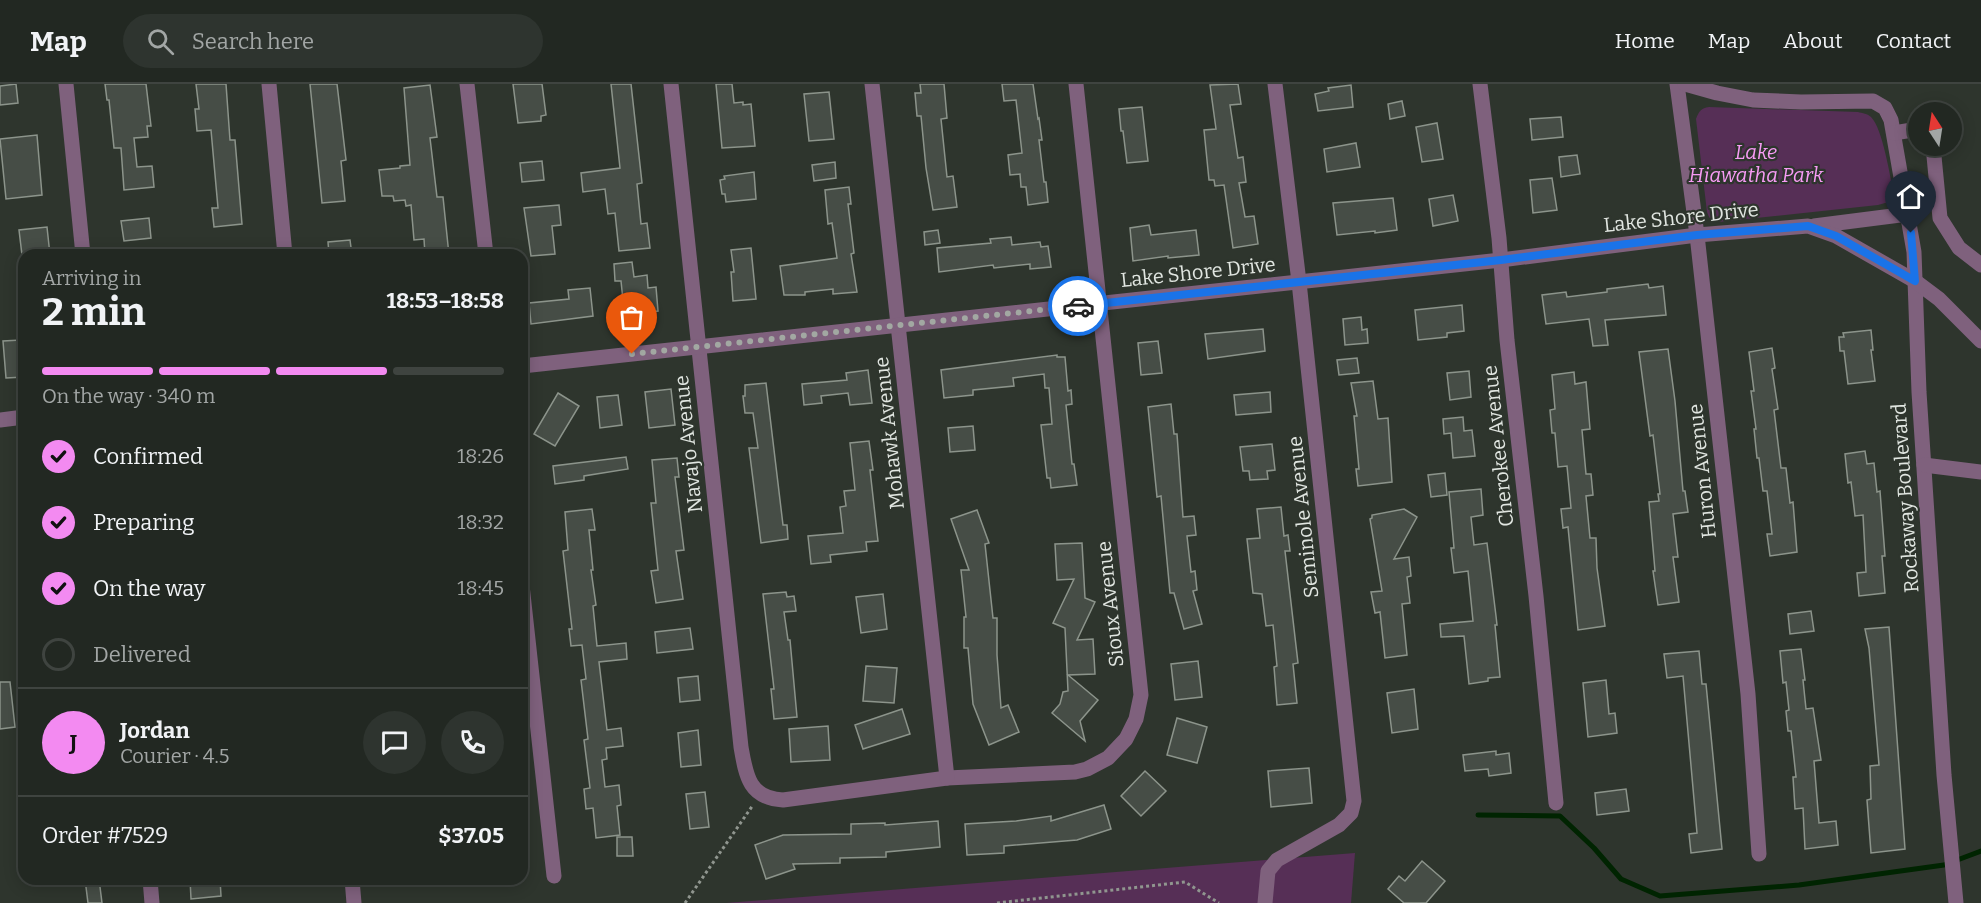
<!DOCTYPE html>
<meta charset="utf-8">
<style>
:root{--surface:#222822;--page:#2e342f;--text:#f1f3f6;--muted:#a2a6a5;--line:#3f4440;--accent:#f38af1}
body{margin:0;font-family:Bitter,serif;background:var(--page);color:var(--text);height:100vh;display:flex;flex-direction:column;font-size:22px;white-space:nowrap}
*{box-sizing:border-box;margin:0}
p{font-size:20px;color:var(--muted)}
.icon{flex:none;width:33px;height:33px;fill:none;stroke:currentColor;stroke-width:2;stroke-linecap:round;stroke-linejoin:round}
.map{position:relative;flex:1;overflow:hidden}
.side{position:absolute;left:18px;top:165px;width:510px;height:636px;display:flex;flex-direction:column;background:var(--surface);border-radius:18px;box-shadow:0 3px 15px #0003,0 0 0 2px var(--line)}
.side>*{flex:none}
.needle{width:39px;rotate:348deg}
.controls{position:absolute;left:1908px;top:18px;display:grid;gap:12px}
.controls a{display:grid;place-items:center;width:54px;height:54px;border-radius:50%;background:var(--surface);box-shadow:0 3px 15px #0003,0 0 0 2px var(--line);font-size:30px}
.pin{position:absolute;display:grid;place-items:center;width:51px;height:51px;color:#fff;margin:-62px -26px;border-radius:50% 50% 50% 0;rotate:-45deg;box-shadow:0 0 6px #0007}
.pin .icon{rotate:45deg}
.courier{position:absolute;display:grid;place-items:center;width:60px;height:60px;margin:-30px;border:4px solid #1a73e8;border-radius:50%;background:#fff;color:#222;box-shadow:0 2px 8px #0007}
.overview em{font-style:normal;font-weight:700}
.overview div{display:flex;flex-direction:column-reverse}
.overview{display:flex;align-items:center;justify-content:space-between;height:102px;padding:0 24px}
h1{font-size:39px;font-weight:700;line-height:45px}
.bar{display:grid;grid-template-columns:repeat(4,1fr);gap:9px 6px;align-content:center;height:72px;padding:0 24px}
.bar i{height:8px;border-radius:4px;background:var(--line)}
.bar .current{background:var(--accent)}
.bar p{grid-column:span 4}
.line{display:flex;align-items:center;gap:15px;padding:0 24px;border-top:2px solid var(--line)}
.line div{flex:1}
.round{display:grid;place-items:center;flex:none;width:63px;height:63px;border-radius:32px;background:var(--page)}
ol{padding:0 24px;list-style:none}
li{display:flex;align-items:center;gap:18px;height:66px}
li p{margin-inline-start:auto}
li .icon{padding:6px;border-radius:50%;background:var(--accent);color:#111;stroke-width:4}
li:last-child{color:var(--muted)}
li i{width:33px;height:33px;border:3px solid var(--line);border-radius:50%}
header{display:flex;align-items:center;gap:36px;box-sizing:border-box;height:84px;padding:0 30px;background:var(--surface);border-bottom:2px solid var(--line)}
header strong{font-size:28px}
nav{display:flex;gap:33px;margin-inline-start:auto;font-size:21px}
.search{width:420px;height:54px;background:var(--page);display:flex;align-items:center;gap:15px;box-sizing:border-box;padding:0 21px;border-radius:33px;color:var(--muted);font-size:22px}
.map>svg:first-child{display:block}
.green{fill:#562f56}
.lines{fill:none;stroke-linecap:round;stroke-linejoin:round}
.stream{stroke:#002401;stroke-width:5}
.building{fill:#464d46;stroke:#8c948b;stroke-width:1.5}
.path{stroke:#90968f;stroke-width:3;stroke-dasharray:3 3;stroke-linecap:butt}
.minor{stroke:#7f617d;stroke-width:15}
.done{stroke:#a2a8a2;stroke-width:6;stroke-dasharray:0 10.8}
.route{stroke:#1a73e8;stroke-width:8}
.labels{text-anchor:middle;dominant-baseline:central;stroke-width:4.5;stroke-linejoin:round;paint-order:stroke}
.park-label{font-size:20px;font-style:italic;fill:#f79bf5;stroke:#2e352d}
.street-label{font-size:20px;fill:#e1e6e1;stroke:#2e352d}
</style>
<header>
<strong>Map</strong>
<div class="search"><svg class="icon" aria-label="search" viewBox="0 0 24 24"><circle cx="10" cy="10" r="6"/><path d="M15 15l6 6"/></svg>Search here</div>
<nav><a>Home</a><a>Map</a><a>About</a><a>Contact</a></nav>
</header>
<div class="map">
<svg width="1981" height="819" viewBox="0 0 1981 819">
<rect width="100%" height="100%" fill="#2e352d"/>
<g class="green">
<path d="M1709,23l149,5c4,1 10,2 13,5 12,12 19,60 23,78l-2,6 -14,4 -160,17c-7,-1 -9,-4 -11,-10l-11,-93c3,-8 5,-11 13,-12z"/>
<polygon points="1355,769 1351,819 726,819"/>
</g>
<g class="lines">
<polyline class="stream" points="1478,731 1560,732 1594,764 1621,795 1660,812 1799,801 1944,781 1981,767"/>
</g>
<g class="building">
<polygon points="16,0 18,19 0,21 0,2"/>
<polygon points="105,0 146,0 151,42 147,42 148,53 134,54 137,83 152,82 154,103 124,106 121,64 114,64 109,16 107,16"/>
<polygon points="196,0 226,0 230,56 235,56 242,140 214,143 212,124 218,124 211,46 197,47 195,25 199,25"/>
<polygon points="310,0 337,0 346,76 341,77 345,117 322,119"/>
<polygon points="513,0 542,0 546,31 541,32 541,37 518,39"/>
<polygon points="611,0 631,0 642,99 637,100 641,140 647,139 650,164 619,167 615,129 608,130 605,105 583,108 581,89 620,84"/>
<polygon points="716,0 732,0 734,19 743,18 743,21 751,20 755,62 722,64"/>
<polygon points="920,0 944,0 947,34 941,35 947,93 953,92 957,123 933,126 926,84 921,32 917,32 915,9 921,9"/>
<polygon points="1002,0 1033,0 1038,35 1039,34 1042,56 1039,56 1044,98 1046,98 1048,118 1028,121 1026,103 1021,103 1020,90 1010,91 1008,71 1022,69 1016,16 1004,17"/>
<polygon points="1238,0 1241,20 1230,21 1238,74 1243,73 1246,98 1239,99 1245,133 1254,132 1258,160 1233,164 1224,101 1215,102 1214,96 1209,96 1204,46 1216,45 1210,1"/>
<polygon points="430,1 437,53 430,54 437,113 443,113 449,171 425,171 424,155 414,156 411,121 406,122 405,116 394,117 393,112 382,112 379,86 400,84 400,82 410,81 404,4"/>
<polygon points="1351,1 1353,23 1318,27 1315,10 1329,7 1328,4"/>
<polygon points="829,8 834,55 809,57 804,10"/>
<polygon points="1402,17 1405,32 1390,35 1388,20"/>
<polygon points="1142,23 1148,77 1127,79 1123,47 1121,47 1119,25"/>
<polygon points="1561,33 1563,53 1532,56 1530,35"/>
<polygon points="1437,39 1443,75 1422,78 1416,43"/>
<polygon points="37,51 42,111 6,115 0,55"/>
<polygon points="1356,59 1360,83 1327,88 1324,65"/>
<polygon points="1577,71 1580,90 1561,93 1559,73"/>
<polygon points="542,77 544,96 522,98 520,79"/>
<polygon points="835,78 836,94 814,97 812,81"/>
<polygon points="754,88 756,115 726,118 725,110 722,110 720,96 725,95 724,92"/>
<polygon points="1552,94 1557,126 1533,129 1530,96"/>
<polygon points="849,103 851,120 848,120 854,169 851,170 857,208 833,210 833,205 805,208 805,211 784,211 780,182 837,174 832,139 828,140 825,106"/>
<polygon points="1453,111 1458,137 1433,142 1429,115"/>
<polygon points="1393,114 1397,146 1375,149 1375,147 1337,151 1333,119"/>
<polygon points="559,121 561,141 552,142 555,170 531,172 524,124"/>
<polygon points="149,134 151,154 124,157 121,137"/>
<polygon points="1149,141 1151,151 1196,146 1199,171 1168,174 1168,172 1133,177 1130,144"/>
<polygon points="47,143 50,171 22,171 19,146"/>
<polygon points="938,146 940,159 925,161 924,148"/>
<polygon points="1011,153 1012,161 1040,158 1041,163 1048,162 1051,183 1030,185 1030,180 994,184 993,181 939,188 937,164 991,159 990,155"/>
<polygon points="350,156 352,171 329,171 328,158"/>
<polygon points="751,164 756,215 733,217 731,188 734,188 731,166"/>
<polygon points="632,178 634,193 647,191 648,204 656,203 658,227 644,229 643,224 624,226 621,197 615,197 614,180"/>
<polygon points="1648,200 1649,204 1663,202 1666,231 1605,236 1608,261 1593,262 1589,235 1546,240 1542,211 1566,208 1567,213 1607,208 1607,205"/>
<polygon points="590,204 593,232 531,240 529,219 569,215 568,206"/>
<polygon points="1462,221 1464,247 1447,249 1447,253 1418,256 1415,226"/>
<polygon points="1361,233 1362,246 1367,245 1368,259 1345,261 1343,235"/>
<polygon points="1263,245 1265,267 1208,275 1205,250"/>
<polygon points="1871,246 1873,266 1871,266 1875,297 1848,300 1844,267 1840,267 1839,253 1844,253 1843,249"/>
<polygon points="21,256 24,293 6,294 3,257"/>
<polygon points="1158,257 1162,289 1141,291 1138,259"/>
<polygon points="1772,264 1775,284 1772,285 1778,325 1774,326 1781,384 1786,384 1790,419 1793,418 1797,468 1770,472 1767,450 1772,450 1767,407 1763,407 1759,374 1757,374 1754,345 1756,345 1751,307 1754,307 1749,268"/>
<polygon points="1668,265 1675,317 1683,407 1685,407 1688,428 1673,430 1678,473 1673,473 1679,518 1658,521 1653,487 1655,487 1649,418 1659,417 1658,410 1660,410 1653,351 1650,352 1639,268"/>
<polygon points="1057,271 1057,273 1065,273 1068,307 1071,306 1072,320 1066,321 1072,380 1074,380 1077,401 1051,404 1050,394 1047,394 1041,341 1052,340 1049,304 1045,304 1044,290 1013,294 1014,302 973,306 973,311 944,314 941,286"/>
<polygon points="1357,274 1359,289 1339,291 1337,276"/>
<polygon points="868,286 872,319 850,321 848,309 821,312 822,319 804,321 802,300 847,296 846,289"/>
<polygon points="1469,287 1471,313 1450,316 1447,289"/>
<polygon points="1574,288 1575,300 1586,298 1590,345 1582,346 1586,390 1591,390 1593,411 1586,412 1590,454 1596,454 1597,484 1605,542 1578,546 1568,443 1563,444 1561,425 1571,424 1567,382 1558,383 1555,349 1552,349 1550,326 1555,325 1552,291"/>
<polygon points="1373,297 1378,335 1388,334 1392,398 1358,402 1356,385 1359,385 1354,332 1357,332 1351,299"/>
<polygon points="766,299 783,441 787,441 788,455 761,459 749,364 758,364 753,329 745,329 743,312 745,312 745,301"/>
<polygon points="671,305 675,341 649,344 645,308"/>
<polygon points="1270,308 1271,328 1236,331 1234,311"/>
<polygon points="558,309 579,322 555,362 534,350"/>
<polygon points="618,311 622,341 600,344 597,313"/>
<polygon points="1171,320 1174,350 1177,350 1183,433 1194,432 1196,451 1187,452 1191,488 1195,487 1197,506 1193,507 1202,540 1184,545 1174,509 1170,509 1161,412 1157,413 1148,323"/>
<polygon points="1463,333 1464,347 1472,346 1475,372 1453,374 1451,349 1444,350 1443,335"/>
<polygon points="973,342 975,366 950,368 948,344"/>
<polygon points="869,357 873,386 870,386 878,457 866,458 867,467 830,471 831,478 811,480 808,452 843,449 840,423 846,422 844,407 855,406 850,359"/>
<polygon points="1272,360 1275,386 1267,387 1268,395 1250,396 1249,387 1243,387 1240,363"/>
<polygon points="1865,367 1867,380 1874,379 1877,408 1880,407 1885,472 1882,472 1885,509 1859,512 1857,489 1866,488 1863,431 1855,432 1851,398 1848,399 1845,370"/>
<polygon points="626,373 628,385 584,392 584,396 555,400 553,382"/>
<polygon points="677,374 679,393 675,393 684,466 676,467 683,515 656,519 651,487 658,486 651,419 656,419 652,376"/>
<polygon points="1445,389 1447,411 1431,413 1428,391"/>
<polygon points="1481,405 1483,431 1471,433 1474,461 1487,459 1496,532 1497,541 1495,541 1500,593 1488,594 1488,597 1469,600 1464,552 1441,553 1440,540 1473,537 1468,487 1454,489 1451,464 1454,464 1449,408"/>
<polygon points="1281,423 1284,452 1288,451 1290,467 1285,467 1298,579 1293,580 1297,619 1277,621 1274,583 1277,582 1273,541 1266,542 1262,510 1253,509 1247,455 1260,454 1257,425"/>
<polygon points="592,425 595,446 589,446 593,486 591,486 596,521 593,522 597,562 626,559 627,575 599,578 607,646 621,644 623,662 606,664 607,675 602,676 605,703 619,701 621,721 617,722 620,751 596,754 593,724 586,725 584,705 590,704 584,656 588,655 581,596 586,595 582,561 571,562 569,545 572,545 563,467 568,466 565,428"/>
<polygon points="1404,425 1417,433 1394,475 1409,473 1411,492 1407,493 1410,519 1402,520 1407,571 1385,574 1380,528 1375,529 1371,508 1382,507 1370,435 1372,434 1372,431"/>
<polygon points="977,426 989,459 985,460 993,534 997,534 997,571 1001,624 1008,621 1019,648 989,661 973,620 968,564 964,564 964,533 966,533 961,486 969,486 951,435"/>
<polygon points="1082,459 1085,514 1095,518 1077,556 1093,555 1095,590 1068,591 1098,616 1080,637 1085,657 1052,629 1060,620 1063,608 1068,607 1065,544 1053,539 1074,495 1057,496 1055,460"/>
<polygon points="786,508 787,513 794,512 796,527 784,528 788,556 790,556 797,633 774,635 771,605 774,605 763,510"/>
<polygon points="883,510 887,545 861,549 856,513"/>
<polygon points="1811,527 1814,547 1790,550 1788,530"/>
<polygon points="1889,543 1905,765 1871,769 1867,716 1871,715 1870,682 1879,681 1869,564 1865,545"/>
<polygon points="690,544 693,565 657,569 655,548"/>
<polygon points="1801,565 1805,596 1803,596 1806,625 1813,624 1821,676 1814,677 1819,739 1836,737 1838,761 1805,765 1803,724 1795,725 1793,693 1796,693 1791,647 1788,647 1786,627 1789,626 1786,598 1783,599 1780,567"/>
<polygon points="1699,567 1702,600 1706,600 1722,765 1691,769 1689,750 1697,749 1683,592 1667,594 1664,570"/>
<polygon points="1198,577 1202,613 1175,616 1171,580"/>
<polygon points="866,582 897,584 894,619 863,617"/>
<polygon points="698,592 700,616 680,618 678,594"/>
<polygon points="1606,596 1609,630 1615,629 1617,649 1588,653 1583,599"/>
<polygon points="0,598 10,598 15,643 0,645"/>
<polygon points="1414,605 1418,645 1392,649 1387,609"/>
<polygon points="902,625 910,650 863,665 855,641"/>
<polygon points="1177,634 1207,643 1197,679 1167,671"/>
<polygon points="828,642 830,676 791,678 789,645"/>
<polygon points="698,646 701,681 681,683 678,649"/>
<polygon points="1496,667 1496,671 1509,669 1511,689 1489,692 1488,685 1465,687 1463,671"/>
<polygon points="1309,684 1312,719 1271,723 1268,687"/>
<polygon points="1145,687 1166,707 1141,732 1121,712"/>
<polygon points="1626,705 1629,727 1597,731 1595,709"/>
<polygon points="705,708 709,743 690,745 686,710"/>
<polygon points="1104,721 1111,745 1077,756 1004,762 1004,769 967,771 965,740 1016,737 1051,732 1051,737"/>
<polygon points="938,737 940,763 886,768 886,773 840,774 840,779 793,780 795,785 766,795 755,761 783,751 851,750 851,740 885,739 885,741"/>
<polygon points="617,753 632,753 633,772 617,772"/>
<polygon points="1422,777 1445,797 1426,819 1404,819 1388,805 1399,792 1405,797"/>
<polygon points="85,795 99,795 102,819 88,819"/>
<polygon points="190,795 220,795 221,812 191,815"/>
</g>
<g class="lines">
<g class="path">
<polyline points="685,819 753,721"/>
<polyline points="997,819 1185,798 1219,819"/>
</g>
<g class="minor">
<polyline points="66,0 83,171"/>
<polyline points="269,0 285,171"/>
<polyline points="467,0 486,171"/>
<path d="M671,0l70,663c5,29 8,51 42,53l164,-22 128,-6 12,-3 21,-11 18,-19 10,-20 5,-24 -65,-611"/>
<polyline points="872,0 947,694"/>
<polyline points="1480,0 1499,154 1507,256 1536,512 1556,719"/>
<polyline points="1677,0 1697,151 1748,610 1759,770"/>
<polyline points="1685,0 1717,9 1753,16 1801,18 1873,17 1885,24 1891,36 1914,168 1919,308 1944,691 1956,819"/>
<polyline points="1894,49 1918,45"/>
<polyline points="1933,62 1940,134 1959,164 1981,181"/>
<polyline points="1814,142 1908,130"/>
<polyline points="522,282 1501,176 1697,151 1808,142 1836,152 1915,197 1939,215 1981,257"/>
<polyline points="0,336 24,333"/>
<polyline points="1924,381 1981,388"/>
<polyline points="522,501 554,792"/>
<polyline points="150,795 152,819"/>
<polyline points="352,795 354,819"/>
<polyline points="1265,819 1268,787 1277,776 1339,741 1351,729 1354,717 1299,198 1275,0"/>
</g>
</g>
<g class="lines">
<polyline class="done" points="632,270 1078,222"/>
<polyline class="route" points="1078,222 1501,176 1697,151 1808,142 1836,152 1915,197 1911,149"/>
</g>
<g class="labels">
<g class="park-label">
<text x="1756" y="68">Lake<tspan x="1756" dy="23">Hiawatha Park</tspan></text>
</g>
<g class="street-label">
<text transform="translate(1681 133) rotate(-6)">Lake Shore Drive</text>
<text transform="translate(1198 188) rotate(-6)">Lake Shore Drive</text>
<text transform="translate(889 349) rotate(-96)">Mohawk Avenue</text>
<text transform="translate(688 360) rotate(-96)">Navajo Avenue</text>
<text transform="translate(1498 362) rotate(-96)">Cherokee Avenue</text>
<text transform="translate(1702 387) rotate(-96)">Huron Avenue</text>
<text transform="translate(1905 414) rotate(-94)">Rockaway Boulevard</text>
<text transform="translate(1303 433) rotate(-96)">Seminole Avenue</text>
<text transform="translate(1110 520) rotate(-96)">Sioux Avenue</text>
</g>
</g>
</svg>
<div class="controls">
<a><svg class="needle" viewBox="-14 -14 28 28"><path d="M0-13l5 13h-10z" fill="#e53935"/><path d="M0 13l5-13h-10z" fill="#a2a6a5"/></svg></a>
</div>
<div class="pin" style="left:632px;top:270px;background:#ea580c"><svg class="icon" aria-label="bag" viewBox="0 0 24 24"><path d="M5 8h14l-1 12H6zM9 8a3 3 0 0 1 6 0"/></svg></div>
<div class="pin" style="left:1911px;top:149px;background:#1f2937"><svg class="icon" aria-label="home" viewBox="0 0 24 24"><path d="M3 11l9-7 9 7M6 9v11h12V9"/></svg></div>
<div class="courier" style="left:1078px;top:222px"><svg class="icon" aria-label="car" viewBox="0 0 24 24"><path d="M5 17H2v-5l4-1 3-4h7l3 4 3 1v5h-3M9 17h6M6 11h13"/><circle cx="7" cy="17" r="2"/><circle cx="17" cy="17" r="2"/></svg></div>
<section class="side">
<div class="overview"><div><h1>2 min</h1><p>Arriving in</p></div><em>18:53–18:58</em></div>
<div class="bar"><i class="current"></i><i class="current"></i><i class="current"></i><i></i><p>On the way · 340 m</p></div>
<ol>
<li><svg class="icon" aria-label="check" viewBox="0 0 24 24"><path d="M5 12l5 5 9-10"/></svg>Confirmed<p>18:26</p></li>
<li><svg class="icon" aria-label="check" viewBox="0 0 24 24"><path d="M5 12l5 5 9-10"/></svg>Preparing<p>18:32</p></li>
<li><svg class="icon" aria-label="check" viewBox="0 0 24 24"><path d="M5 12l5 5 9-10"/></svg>On the way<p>18:45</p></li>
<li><i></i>Delivered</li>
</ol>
<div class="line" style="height:108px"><b class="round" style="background:var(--accent);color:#111">J</b><div><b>Jordan</b><p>Courier · 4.5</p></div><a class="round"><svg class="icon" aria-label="chat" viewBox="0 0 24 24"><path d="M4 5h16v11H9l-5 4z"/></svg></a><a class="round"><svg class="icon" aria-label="phone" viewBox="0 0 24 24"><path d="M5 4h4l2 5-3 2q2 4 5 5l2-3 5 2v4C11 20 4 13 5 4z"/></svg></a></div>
<div class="line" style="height:78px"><div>Order #7529</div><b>$37.05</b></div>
</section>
</div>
